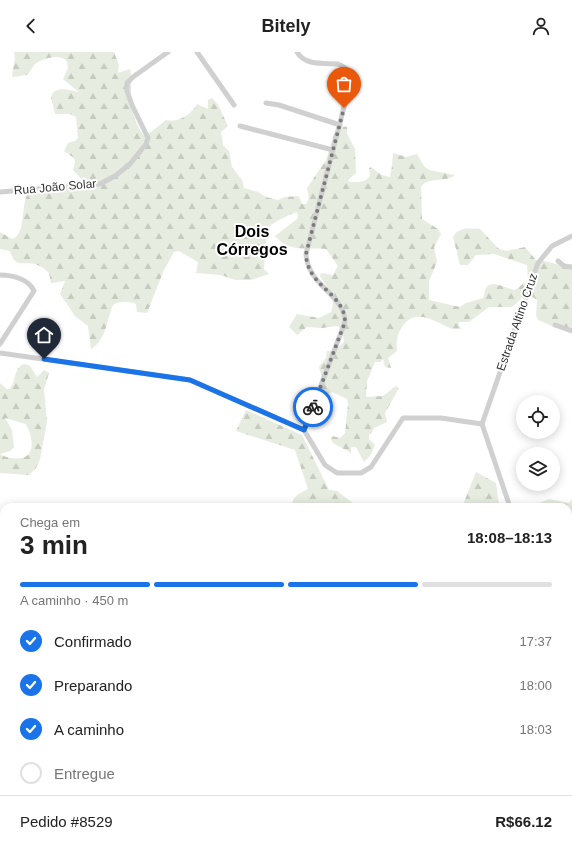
<!DOCTYPE html>
<html lang="pt">
<meta charset="utf-8">
<style>
:root{--surface:#fff;--page:#f2f2f2;--text:#222;--muted:#767676;--line:#e0e0e0;--accent:#1a73e8}
body{margin:0;font-family:Arial,sans-serif;background:var(--page);color:var(--text);height:100vh;display:flex;flex-direction:column;font-size:15px;white-space:nowrap}
*{box-sizing:border-box;margin:0}
p{font-size:13px;color:var(--muted)}
.icon{flex:none;width:22px;height:22px;fill:none;stroke:currentColor;stroke-width:2;stroke-linecap:round;stroke-linejoin:round}
.map{position:relative;flex:1;overflow:hidden}
.sheet{position:absolute;left:0px;top:451px;width:572px;height:352px;display:flex;flex-direction:column;background:var(--surface);border-radius:12px 12px 0 0;box-shadow:0 2px 10px #0003}
.sheet>*{flex:none}
.tools{position:absolute;left:516px;top:343px;display:grid;gap:8px}
.tools a{display:grid;place-items:center;width:44px;height:44px;border-radius:50%;background:var(--surface);box-shadow:0 2px 10px #0003;font-size:20px}
.pin{position:absolute;display:grid;place-items:center;width:34px;height:34px;color:#fff;margin:-41px -17px;border-radius:50% 50% 50% 0;rotate:-45deg;box-shadow:0 0 4px #0007}
.pin .icon{rotate:45deg}
.courier{position:absolute;display:grid;place-items:center;width:40px;height:40px;margin:-20px;border:3px solid #1a73e8;border-radius:50%;background:#fff;color:#222;box-shadow:0 1px 5px #0007}
.head em{font-style:normal;font-weight:600}
.head div{display:flex;flex-direction:column-reverse}
.head{display:flex;align-items:center;justify-content:space-between;height:68px;padding:0 20px}
h1{font-size:26px;font-weight:600;line-height:30px}
.bar{display:grid;grid-template-columns:repeat(4,1fr);gap:6px 4px;align-content:center;height:48px;padding:0 20px}
.bar i{height:5px;border-radius:3px;background:var(--line)}
.bar .on{background:var(--accent)}
.bar p{grid-column:span 4}
.line{display:flex;align-items:center;gap:10px;padding:0 20px;border-top:1px solid var(--line)}
.line div{flex:1}
ol{padding:0 20px;list-style:none}
li{display:flex;align-items:center;gap:12px;height:44px}
li p{margin-inline-start:auto}
li .icon{padding:4px;border-radius:50%;background:var(--accent);color:#fff;stroke-width:4}
li:last-child{color:var(--muted)}
li i{width:22px;height:22px;border:2px solid var(--line);border-radius:50%}
header{display:flex;justify-content:space-between;align-items:center;height:52px;padding:0 20px;background:var(--surface);font-size:18px;font-weight:600}
.map>svg:first-child{display:block}
.forest{fill:url(#forest-firs);fill-rule:evenodd}
.lines{fill:none;stroke-linecap:round;stroke-linejoin:round}
.minor{stroke:#d0d0d0;stroke-width:5}
.primary{stroke:#ababab;stroke-width:8}
.done{stroke:#7a7a7a;stroke-width:4;stroke-dasharray:0 7.2}
.route{stroke:#1a73e8;stroke-width:5}
.labels{text-anchor:middle;dominant-baseline:central;stroke-width:4;stroke-linejoin:round;paint-order:stroke}
.street-label{font-size:12px;fill:#333;stroke:#fff}
.district-label{font-size:16px;font-weight:bold;fill:#000;stroke:#fff}
</style>
<header><svg class="icon" aria-label="back" viewBox="0 0 24 24"><path d="M15 5l-7 7 7 7"/></svg>Bitely<svg class="icon" aria-label="person" viewBox="0 0 24 24"><circle cx="12" cy="8" r="4"/><path d="M4 21q1-7 8-7t8 7"/></svg></header>
<div class="map">
<svg width="572" height="803" viewBox="0 0 572 803">
<defs>
<pattern id="forest-firs" width="22" height="20" patternUnits="userSpaceOnUse"><rect width="22" height="20" fill="#e6ecdf"/><path d="M5 1l3.5 6h-7zM16 11l3.5 6h-7z" fill="#c6cbc0"/></pattern>
</defs>
<rect width="100%" height="100%" fill="#fff"/>
<g class="forest">
<path d="M14,0h100l5,13 -1,8 12,-4c3,11 0,22 1,34 0,9 7,24 12,32l8,-3 15,-12c12,3 25,-5 31,-16l11,5v-9l4,-2 6,7 10,21 -7,6 2,13 6,6 3,16 10,13 2,8 14,4 8,5 12,3 7,-3 14,-1 3,8h4l3,-6 -2,-10 19,-28 8,-26 7,-8 6,1v7l8,15 1,24 -8,7 1,2c9,0 16,1 21,-6l-1,-8 2,-1 11,8 8,2 2,-11 1,-13 13,4 11,-3 7,12 5,4 26,5c-8,8 -28,1 -34,12l1,32 16,10 3,5 -7,13 3,15 -8,19v19l31,7 6,-4 17,-5c2,-3 1,-7 3,-10 5,-9 22,1 29,2l13,-10 -1,-15 -33,-11 -18,1 -8,10h-8l-7,-28c5,-10 16,-9 27,-8l19,20 8,2 18,-4 11,13c13,0 21,7 36,6v65l-15,-3 -19,-8 -2,-5 1,-15 -7,-5 -6,1 -12,11h-23l-20,15h-10v4l3,3c-4,-1 -9,0 -12,-1 -16,-7 -35,-21 -48,-1 -5,8 -6,14 -5,24l-9,7 3,10 -6,-1 -2,-8 -3,3h-5l-8,19 -1,16 17,-1 13,-10 3,2 -14,25 2,9 -13,6 -3,6h-2v5l6,6 -5,11 -6,6 -8,-15h-5v6l-18,-10 -2,-4 1,-3 8,2 5,-5 3,-29 -1,-5 -15,-7 -10,6 -5,-4 5,-16 -3,-11 7,-9 1,-7h7l10,-9 -2,-13 -5,-3 -15,2 -15,-1 -10,8 -8,-8 8,-13 22,4 12,-6c6,-15 -4,-24 -11,-36l1,-3 12,2 5,-9 -12,-17c-20,-2 -36,4 -51,-13l22,-17 1,-3 -1,-4c-7,2 -26,11 -30,17l-3,40 5,5 -18,6h-16l-14,-5 -25,-2 2,-11 -19,-11 -5,1 -10,18 -17,43 -10,-1 -1,-8c-8,-3 -16,-3 -23,1 -6,13 -7,36 -22,44l-3,-23 -13,-10 -15,-22 5,-13 -14,2 -2,-10c-4,-4 -8,-7 -14,-9 -14,-3 -19,5 -25,-13l-10,-2v-17l12,7c15,-4 8,-36 17,-48 19,-7 38,-4 57,-7l-13,-14 2,-8 -1,-4 -10,-7 4,-8 7,-2 3,-3 -2,-21 -6,-3h-15l-4,-16c3,-14 18,-7 28,-6l-16,-13 5,-11 -1,-7c-8,-8 -25,-3 -33,4 -2,3 -4,7 -7,10l-14,2 -1,-2 3,-17z"/>
<path d="M25,312l5,2 7,11 7,-7 5,3 -5,16 3,33 -7,37 -4,9 -7,7 -29,-2v-90l7,6h3c6,-8 4,-23 15,-25zM5,366l21,6c8,15 11,38 -14,34 -4,-1 -8,-1 -12,-4l10,-3 4,-4 -2,-17z"/>
<path d="M246,358l56,25 27,55 8,1 21,16h-66c-1,-10 8,-14 16,-18l-13,-39 -59,-19z"/>
<polygon points="476,420 496,431 499,453 502,455 462,455"/>
<polygon points="549,447 569,451 572,447 572,463 568,462 568,455 535,455 536,452"/>
<polygon points="572,535 572,578 568,580 568,537"/>
</g>
<g class="lines">
<g class="minor">
<polyline points="197,0 234,53"/>
<path d="M297,0c8,14 27,11 41,12 8,3 13,7 13,16l-45,174c2,33 39,40 39,68l-41,108"/>
<polyline points="266,51 279,53 340,73"/>
<polyline points="240,74 333,98"/>
<polyline points="0,140 100,132 115,124 130,112 146,92 148,86 132,53 127,39 127,31 133,25 168,0"/>
<polyline points="558,209 564,214 572,215"/>
<path d="M0,223c12,0 29,4 34,16l-34,53"/>
<polyline points="555,273 572,279"/>
<polyline points="0,301 190,328 304,378 325,413 337,421 361,421 371,415 403,366 441,366 482,372"/>
<polyline points="482,372 538,211 552,194 572,184"/>
<polyline points="482,372 510,455"/>
<polyline points="0,544 4,544"/>
<polyline points="0,586 4,586"/>
<polyline points="568,661 572,660"/>
<polyline points="568,665 572,673"/>
<polyline points="568,707 572,706"/>
<polyline points="7,799 7,803"/>
<polyline points="386,799 393,803"/>
<polyline points="442,799 447,803"/>
<polyline points="554,799 561,803"/>
<polyline points="118,803 118,799"/>
<polyline points="234,803 238,803"/>
<polyline points="454,803 456,799"/>
</g>
<g class="primary">
<polyline points="0,560 4,560"/>
<polyline points="0,568 4,569"/>
<polyline points="568,681 572,680"/>
<polyline points="568,687 572,686"/>
</g>
</g>
<g class="lines">
<path class="done" d="M313,355l32,-85c0,-29 -38,-35 -39,-68l38,-146"/>
<polyline class="route" points="44,307 190,328 304,378 313,355"/>
</g>
<g class="labels">
<g class="street-label">
<text transform="translate(55 135) rotate(-5)">Rua João Solar</text>
<text transform="translate(517 270) rotate(-71)">Estrada Altino Cruz</text>
</g>
<g class="district-label">
<text x="252" y="179">Dois<tspan x="252" dy="18">Córregos</tspan></text>
</g>
</g>
</svg>
<div class="tools">
<a><svg class="icon" aria-label="locate" viewBox="0 0 24 24"><circle cx="12" cy="12" r="6"/><path d="M12 2v4M12 18v4M2 12h4M18 12h4"/></svg></a>
<a><svg class="icon" aria-label="layers" viewBox="0 0 24 24"><path d="M12 4l9 5-9 5-9-5zM3 14l9 5 9-5"/></svg></a>
</div>
<div class="pin" style="left:344px;top:56px;background:#ea580c"><svg class="icon" aria-label="bag" viewBox="0 0 24 24"><path d="M5 8h14l-1 12H6zM9 8a3 3 0 0 1 6 0"/></svg></div>
<div class="pin" style="left:44px;top:307px;background:#1f2937"><svg class="icon" aria-label="home" viewBox="0 0 24 24"><path d="M3 11l9-7 9 7M6 9v11h12V9"/></svg></div>
<div class="courier" style="left:313px;top:355px"><svg class="icon" aria-label="bike" viewBox="0 0 24 24"><circle cx="6" cy="16" r="4"/><circle cx="18" cy="16" r="4"/><path d="M6 16l4-8h5l3 8M10 8l3 8H6M13 5h3"/></svg></div>
<section class="sheet">
<div class="head"><div><h1>3 min</h1><p>Chega em</p></div><em>18:08–18:13</em></div>
<div class="bar"><i class="on"></i><i class="on"></i><i class="on"></i><i></i><p>A caminho · 450 m</p></div>
<ol>
<li><svg class="icon" aria-label="check" viewBox="0 0 24 24"><path d="M5 12l5 5 9-10"/></svg>Confirmado<p>17:37</p></li>
<li><svg class="icon" aria-label="check" viewBox="0 0 24 24"><path d="M5 12l5 5 9-10"/></svg>Preparando<p>18:00</p></li>
<li><svg class="icon" aria-label="check" viewBox="0 0 24 24"><path d="M5 12l5 5 9-10"/></svg>A caminho<p>18:03</p></li>
<li><i></i>Entregue</li>
</ol>
<div class="line" style="height:52px"><div>Pedido #8529</div><b>R$66.12</b></div>
</section>
</div>
